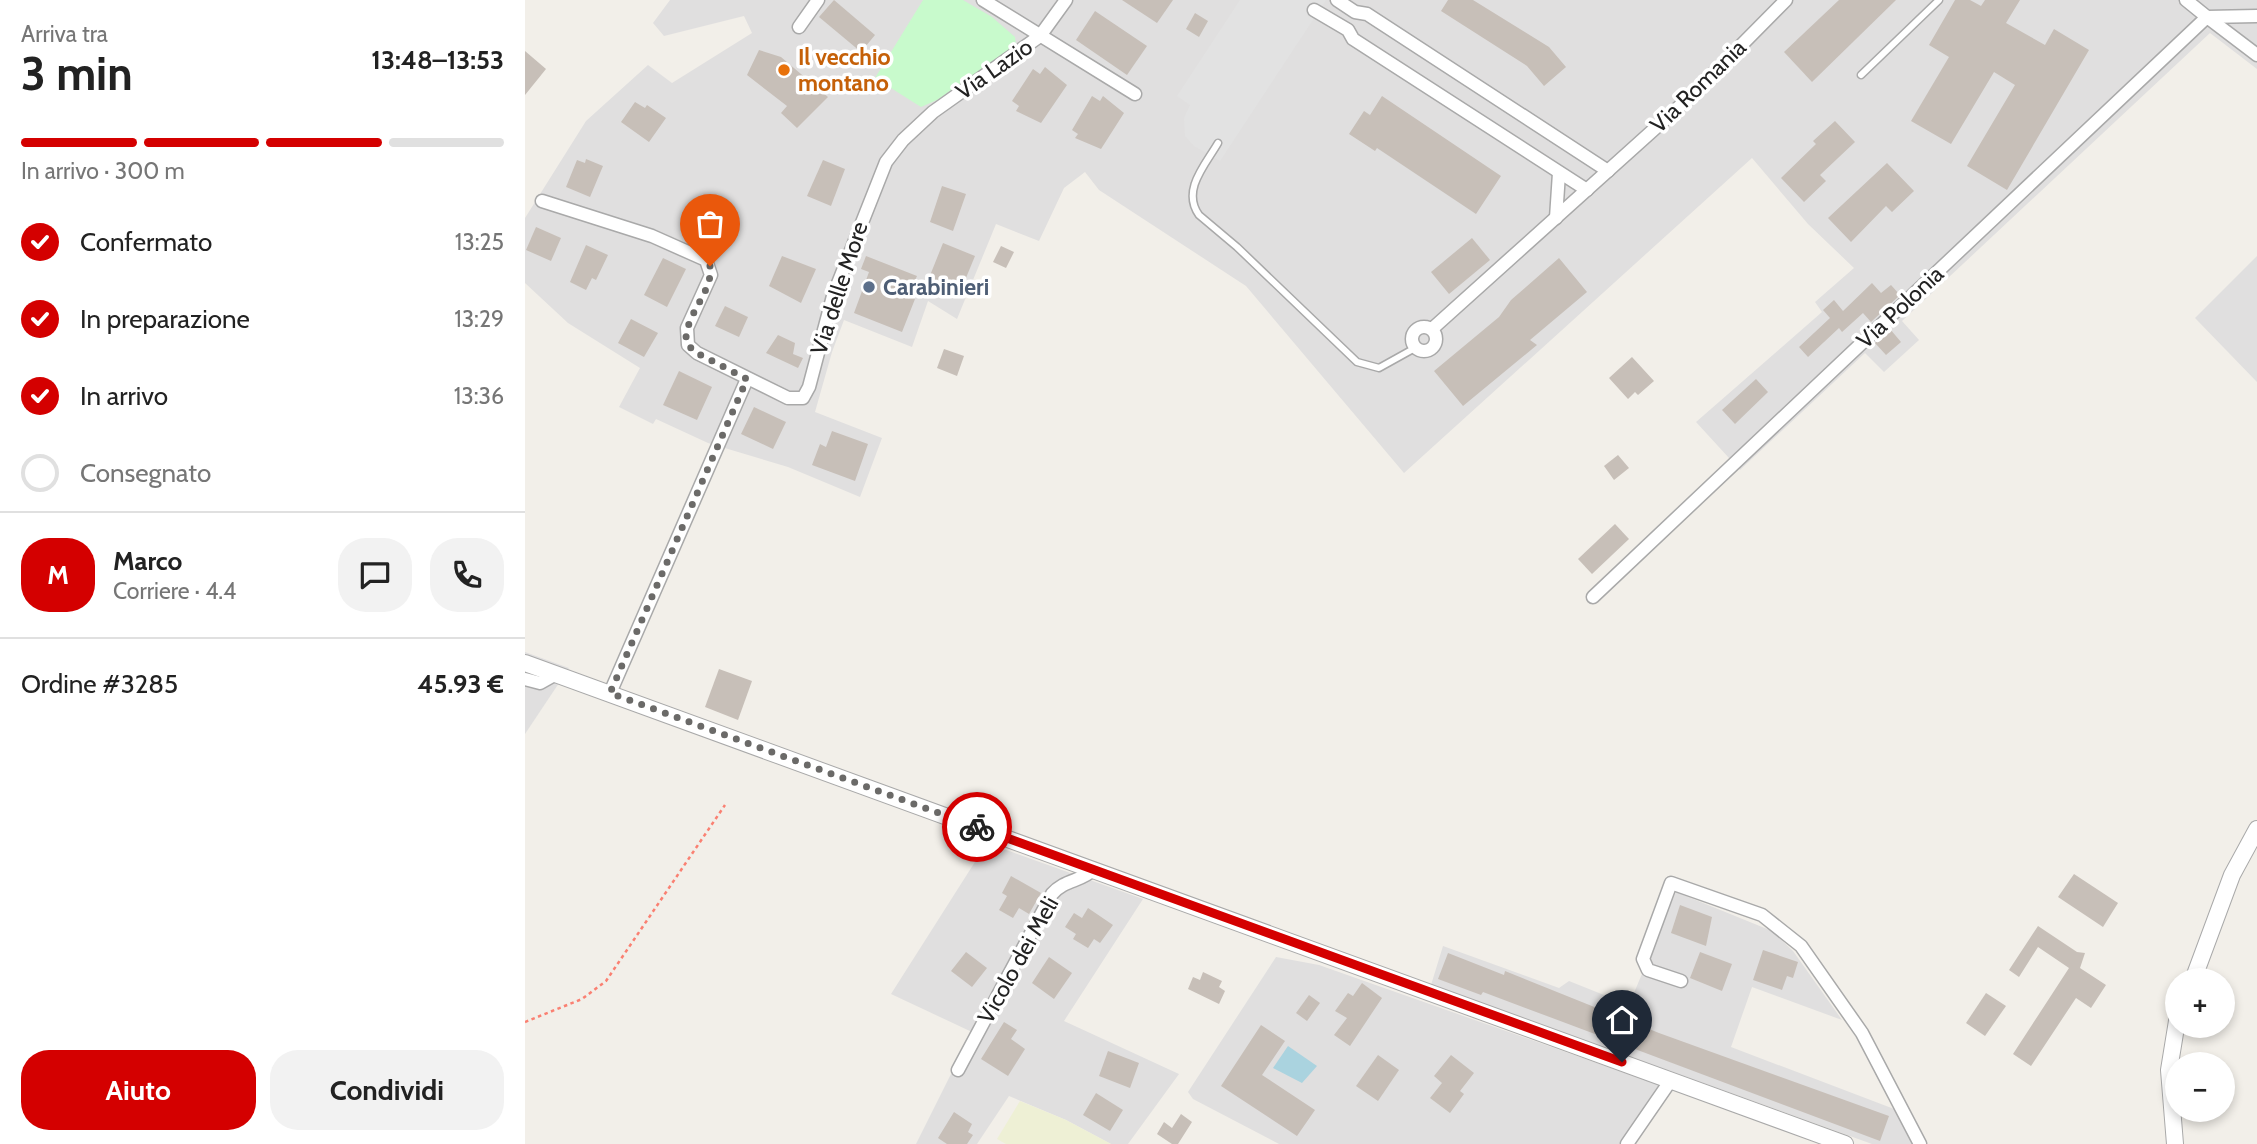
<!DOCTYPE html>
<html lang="it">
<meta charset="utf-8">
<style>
:root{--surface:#fff;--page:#f2f2f2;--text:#222;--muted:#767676;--line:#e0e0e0;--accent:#d40000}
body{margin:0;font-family:Cabin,sans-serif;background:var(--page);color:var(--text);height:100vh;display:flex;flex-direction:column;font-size:26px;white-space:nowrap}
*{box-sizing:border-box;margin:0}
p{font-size:23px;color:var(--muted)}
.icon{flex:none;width:38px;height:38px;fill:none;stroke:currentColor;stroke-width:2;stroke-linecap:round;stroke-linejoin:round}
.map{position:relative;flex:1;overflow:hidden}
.panel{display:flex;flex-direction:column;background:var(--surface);width:525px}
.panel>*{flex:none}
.tools{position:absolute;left:1640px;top:968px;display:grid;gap:14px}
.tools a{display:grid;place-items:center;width:70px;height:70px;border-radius:50%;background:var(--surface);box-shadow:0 4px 10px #0003;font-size:35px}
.pin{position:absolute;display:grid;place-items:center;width:60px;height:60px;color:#fff;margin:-72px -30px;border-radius:50% 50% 50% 0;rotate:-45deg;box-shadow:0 0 7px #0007}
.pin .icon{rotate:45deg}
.courier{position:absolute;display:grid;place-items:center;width:70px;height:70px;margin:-35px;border:5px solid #d40000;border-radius:50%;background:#fff;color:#222;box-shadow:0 2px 9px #0007}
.headline em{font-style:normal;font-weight:700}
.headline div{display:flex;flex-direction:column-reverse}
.headline{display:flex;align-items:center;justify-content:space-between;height:119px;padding:0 21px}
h1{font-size:46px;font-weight:700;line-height:52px}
.bar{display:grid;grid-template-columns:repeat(4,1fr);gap:10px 7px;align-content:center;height:84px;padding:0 21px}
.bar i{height:9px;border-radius:5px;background:var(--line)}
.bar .active{background:var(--accent)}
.bar p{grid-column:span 4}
.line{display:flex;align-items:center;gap:18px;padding:0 21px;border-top:2px solid var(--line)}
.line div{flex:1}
.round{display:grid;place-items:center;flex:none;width:74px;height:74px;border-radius:28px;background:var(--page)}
ol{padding:0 21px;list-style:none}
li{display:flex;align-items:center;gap:21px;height:77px}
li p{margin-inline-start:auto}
li .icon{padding:7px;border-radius:50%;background:var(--accent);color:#fff;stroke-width:4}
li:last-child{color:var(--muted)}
li i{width:38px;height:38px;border:4px solid var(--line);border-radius:50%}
.button{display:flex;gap:14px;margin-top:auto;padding:14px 21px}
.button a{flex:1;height:80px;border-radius:28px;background:var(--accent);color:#fff;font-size:28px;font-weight:700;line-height:80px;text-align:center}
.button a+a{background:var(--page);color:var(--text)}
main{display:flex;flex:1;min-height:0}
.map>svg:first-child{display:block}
.residential{fill:#e0dfdf}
.farmland{fill:#eef0d5}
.park{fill:#c8facc}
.parking{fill:#e2e2e2}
.water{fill:#aad3df}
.building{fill:#c7bfb8}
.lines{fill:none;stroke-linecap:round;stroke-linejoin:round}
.service-casing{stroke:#a9a9a9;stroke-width:9}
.minor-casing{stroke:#a9a9a9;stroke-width:15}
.tertiary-casing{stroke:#a9a9a9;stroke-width:18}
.path{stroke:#fa8072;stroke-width:2.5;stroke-dasharray:3.5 3.5;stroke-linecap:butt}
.service{stroke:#fff;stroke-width:6}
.minor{stroke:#fff;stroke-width:12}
.tertiary{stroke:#fff;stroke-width:16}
.done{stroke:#6b6a68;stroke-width:7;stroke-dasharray:0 12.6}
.route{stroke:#d40000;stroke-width:9}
.food-dot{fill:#e8710a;stroke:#fff;stroke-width:2.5}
.service-dot{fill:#5c6f8a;stroke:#fff;stroke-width:2.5}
.labels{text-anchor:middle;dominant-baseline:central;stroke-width:7;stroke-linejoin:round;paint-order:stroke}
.food-label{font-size:23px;font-weight:bold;fill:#c56008;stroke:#fff;text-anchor:start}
.street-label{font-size:23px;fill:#222;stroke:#fff}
.service-label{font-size:23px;font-weight:bold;fill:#4e5e75;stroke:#fff;text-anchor:start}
</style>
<main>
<section class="panel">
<div class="headline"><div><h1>3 min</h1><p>Arriva tra</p></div><em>13:48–13:53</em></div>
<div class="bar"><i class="active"></i><i class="active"></i><i class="active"></i><i></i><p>In arrivo · 300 m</p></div>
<ol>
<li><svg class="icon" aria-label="check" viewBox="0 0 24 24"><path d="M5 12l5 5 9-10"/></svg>Confermato<p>13:25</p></li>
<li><svg class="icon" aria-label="check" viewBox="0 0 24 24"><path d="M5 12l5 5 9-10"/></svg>In preparazione<p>13:29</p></li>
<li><svg class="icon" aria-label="check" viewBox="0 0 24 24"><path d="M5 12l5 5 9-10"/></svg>In arrivo<p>13:36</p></li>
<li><i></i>Consegnato</li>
</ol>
<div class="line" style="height:126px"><b class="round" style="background:var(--accent);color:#fff">M</b><div><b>Marco</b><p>Corriere · 4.4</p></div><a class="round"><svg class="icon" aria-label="chat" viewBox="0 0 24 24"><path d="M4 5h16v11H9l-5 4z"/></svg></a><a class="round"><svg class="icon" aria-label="phone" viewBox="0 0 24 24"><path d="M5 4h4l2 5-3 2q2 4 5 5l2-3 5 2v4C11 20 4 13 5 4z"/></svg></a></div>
<div class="line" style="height:91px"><div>Ordine #3285</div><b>45.93 €</b></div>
<div class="button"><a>Aiuto</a><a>Condividi</a></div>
</section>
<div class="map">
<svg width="1732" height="1144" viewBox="0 0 1732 1144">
<rect width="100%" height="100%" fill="#f2efe9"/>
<g class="residential">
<polygon points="145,0 1732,0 1732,69 1685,33 1377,321 1394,340 1359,372 1340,353 1215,470 1171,422 1297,312 1290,302 1329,268 1283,224 1227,158 879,473 721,286 574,190 560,172 539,188 514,241 471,224 432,319 403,301 387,347 319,320 307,352 290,412 357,438 335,497 263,467 183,443 131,419 128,424 94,407 115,368 43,323 0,283 0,218 61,121 123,65 147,83 227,33 219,16 139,36 128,23"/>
<polygon points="1732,256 1732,382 1670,318"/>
<polygon points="0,652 44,668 0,734"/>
<polygon points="462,843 618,899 539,1021 654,1074 603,1144 586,1144 541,1120 484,1096 452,1144 391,1144 447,1032 366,994"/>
<polygon points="1151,892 1247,931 1268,951 1317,1020 1227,987 1206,1047 1377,1112 1388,1144 1347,1144 906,985 918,946 1034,988 1044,981 1104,1005"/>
<polygon points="751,957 794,965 1134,1085 1094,1144 754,1144 668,1099 663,1092"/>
</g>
<polygon class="farmland" points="495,1101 541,1120 586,1144 481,1144 472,1139"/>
<polygon class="park" points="398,0 438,0 467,17 490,37 491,45 412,100 396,107 350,78"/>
<polygon class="parking" points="715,0 801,0 695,161 669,146 660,136 659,118 665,105 652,96"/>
<polygon class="water" points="763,1046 792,1066 777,1083 748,1068"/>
<g class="building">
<polygon points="309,0 350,35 336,52 294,17"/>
<polygon points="597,0 648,0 632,23"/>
<polygon points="923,0 948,0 1024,47 1041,67 1019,86 1002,66 916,11"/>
<polygon points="1314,0 1371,0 1287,82 1259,52"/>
<polygon points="1430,0 1445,0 1456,6 1460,0 1495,0 1481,23 1520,45 1529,29 1564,50 1482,190 1442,166 1490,85 1469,72 1426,144 1386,121 1424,57 1404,45"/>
<polygon points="570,11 622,46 602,75 551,40"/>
<polygon points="670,13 683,21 674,37 661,29"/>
<polygon points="234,50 256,57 303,97 272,128 256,113 262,106 222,75"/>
<polygon points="0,51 21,69 0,95"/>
<polygon points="520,67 542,85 516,123 491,111 494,106 487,101 508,69 515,74"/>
<polygon points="567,96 575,101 578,96 599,113 576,149 550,138 553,134 547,130"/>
<polygon points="857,96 976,176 951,214 852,148 850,151 824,134 839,111 845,115"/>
<polygon points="110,102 120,108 122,105 141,118 124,142 96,122"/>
<polygon points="1310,121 1330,142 1295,175 1301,181 1279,202 1256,178 1291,144 1288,141"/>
<polygon points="61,159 78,166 65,197 41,187 52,160 60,163"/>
<polygon points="298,160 320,169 306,206 282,196"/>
<polygon points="1362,163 1389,191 1367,212 1361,206 1326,242 1303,218"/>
<polygon points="417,186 441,194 428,231 405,222"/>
<polygon points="11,227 36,238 26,261 1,250"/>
<polygon points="947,238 965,260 924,294 906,272"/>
<polygon points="418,243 450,256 436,290 404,278"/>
<polygon points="61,245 83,255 71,280 67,278 61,290 45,282"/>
<polygon points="476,246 489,252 481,268 468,262"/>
<polygon points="257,256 291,269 276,303 244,286"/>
<polygon points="341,256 392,276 383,296 390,299 377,332 329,313 344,272 336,269"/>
<polygon points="138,258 161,269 142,307 119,295"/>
<polygon points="1034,258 1062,292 1005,340 1012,345 938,406 909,371 974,317 986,300"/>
<polygon points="1347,283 1356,293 1366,285 1375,295 1346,322 1338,313 1317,332 1314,328 1283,357 1274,347 1305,318 1298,310 1309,300 1318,311"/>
<polygon points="200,306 223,317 214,337 190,326"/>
<polygon points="106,319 133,333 119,357 93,343"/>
<polygon points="1365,329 1376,342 1361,355 1350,343"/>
<polygon points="253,335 270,343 268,354 278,358 273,368 241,353"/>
<polygon points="419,349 439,356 432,376 412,368"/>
<polygon points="1107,357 1129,381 1113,395 1110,392 1103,399 1084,378"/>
<polygon points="154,371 187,387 172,420 138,405"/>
<polygon points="1231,379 1243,392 1210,424 1197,410"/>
<polygon points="229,407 261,422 248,449 216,434"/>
<polygon points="307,431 343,444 330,481 287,465 295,444 301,447"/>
<polygon points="1093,455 1104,468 1089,480 1079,466"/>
<polygon points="1090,524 1104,539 1067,574 1053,559"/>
<polygon points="194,669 227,681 213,720 180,707"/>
<polygon points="1549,874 1593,903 1578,927 1533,897"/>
<polygon points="486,876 516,893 504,914 494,908 488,918 474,910 482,896 477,893"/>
<polygon points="1155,905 1187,917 1181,946 1146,933"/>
<polygon points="563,908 588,925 575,943 569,939 563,948 548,939 551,934 540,927 549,913 557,918"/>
<polygon points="1513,926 1552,952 1560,953 1555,968 1581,985 1566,1008 1551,998 1506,1066 1488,1054 1544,968 1513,947 1494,977 1484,970"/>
<polygon points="1238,950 1273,962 1268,978 1262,976 1257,990 1228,980"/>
<polygon points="441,952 462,968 447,987 426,971"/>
<polygon points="1175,952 1207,964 1197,991 1165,978"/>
<polygon points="923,953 979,975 980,971 1134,1033 1364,1116 1355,1141 958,992 956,995 913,979"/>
<polygon points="524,957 547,973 529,999 507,983"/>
<polygon points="678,972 697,981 694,987 700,991 694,1004 663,989 668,977 675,980"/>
<polygon points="837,983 857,998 825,1046 809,1035 822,1018 810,1011 823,993 828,996"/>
<polygon points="1461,993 1481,1006 1460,1036 1441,1023"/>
<polygon points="784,995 795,1003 782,1021 771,1013"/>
<polygon points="479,1022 492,1030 486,1039 500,1049 483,1076 456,1059"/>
<polygon points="736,1025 760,1041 737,1075 790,1110 772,1136 696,1086"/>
<polygon points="583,1051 614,1063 605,1088 574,1076"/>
<polygon points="853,1055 874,1070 853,1101 831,1086"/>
<polygon points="926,1055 949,1073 935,1091 939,1094 925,1113 905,1098 917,1083 909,1076"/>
<polygon points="571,1093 598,1110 585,1131 558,1115"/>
<polygon points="429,1112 447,1124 443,1132 448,1135 442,1144 422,1144 413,1138"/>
<polygon points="656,1114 667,1122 653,1144 647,1144 632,1134 639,1122 647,1128"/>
</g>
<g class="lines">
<g class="service-casing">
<g id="service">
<polyline points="1336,75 1414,0"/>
<path d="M693,143c-12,21 -37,47 -19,72l38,32 120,115 22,6 36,-20"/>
</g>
</g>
<g class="minor-casing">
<g id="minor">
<polyline points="458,0 610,94"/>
<polyline points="812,0 830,12 842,14 1083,171"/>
<polyline points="1661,0 1682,17 1732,16"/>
<polyline points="789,10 823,30 828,39 1062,190"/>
<polyline points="274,27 293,0"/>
<polyline points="17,201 127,236 181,260 186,275 162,328 163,345 172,353 263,398 278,398 284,387 308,296 361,162 378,140 408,112 515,36 541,0"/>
<polyline points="1031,218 1034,173"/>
<circle cx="899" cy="339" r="12"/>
<polyline points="907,329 1165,97 1261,0"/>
<polyline points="1068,597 1682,17 1732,55"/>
<polyline points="0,679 15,683 31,674"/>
<polyline points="85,693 222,379"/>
<polyline points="1156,981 1123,970 1118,959 1146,883 1237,915 1276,946 1337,1033 1395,1144"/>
<path d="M433,1070l94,-176c13,-15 29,-12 42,-25"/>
<polyline points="1102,1144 1146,1080"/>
</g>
</g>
<g class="tertiary-casing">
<g id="tertiary">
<polyline points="0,663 1320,1144"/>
<polyline points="1668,980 1707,875 1732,829"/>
<polyline points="1650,1144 1644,1070 1652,1021"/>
</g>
</g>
<polyline class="path" points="0,1022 57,999 81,981 200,805"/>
<use href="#service" class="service"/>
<use href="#minor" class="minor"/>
<use href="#tertiary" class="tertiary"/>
</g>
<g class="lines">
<path class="done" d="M185,266c4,25 -25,48 -24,75l7,10 54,28 -137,314 367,134"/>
<polyline class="route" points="452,827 1097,1062"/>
</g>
<circle class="food-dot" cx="259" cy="70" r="7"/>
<circle class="service-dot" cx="344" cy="287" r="7"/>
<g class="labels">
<g class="food-label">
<text x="273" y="57">Il vecchio<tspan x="273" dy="26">montano</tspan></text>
</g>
<g class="street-label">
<text transform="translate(469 69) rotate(-35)">Via Lazio</text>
<text transform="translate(1173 86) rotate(-44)">Via Romania</text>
<text transform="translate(314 288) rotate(-72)">Via delle More</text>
<text transform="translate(1375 307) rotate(-43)">Via Polonia</text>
<text transform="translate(493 960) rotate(-61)">Vicolo dei Meli</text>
</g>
<g class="service-label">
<text x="358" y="287">Carabinieri</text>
</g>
</g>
</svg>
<div class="tools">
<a>+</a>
<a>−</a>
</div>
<div class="pin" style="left:185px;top:266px;background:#ea580c"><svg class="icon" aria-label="bag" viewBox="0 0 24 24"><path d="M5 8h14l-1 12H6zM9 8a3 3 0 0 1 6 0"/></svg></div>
<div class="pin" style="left:1097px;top:1062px;background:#1f2937"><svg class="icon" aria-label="home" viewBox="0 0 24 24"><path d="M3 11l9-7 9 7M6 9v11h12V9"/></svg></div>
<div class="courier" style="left:452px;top:827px"><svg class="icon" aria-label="bike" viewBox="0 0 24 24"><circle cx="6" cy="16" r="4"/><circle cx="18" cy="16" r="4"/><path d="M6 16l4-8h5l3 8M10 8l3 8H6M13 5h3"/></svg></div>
</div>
</main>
